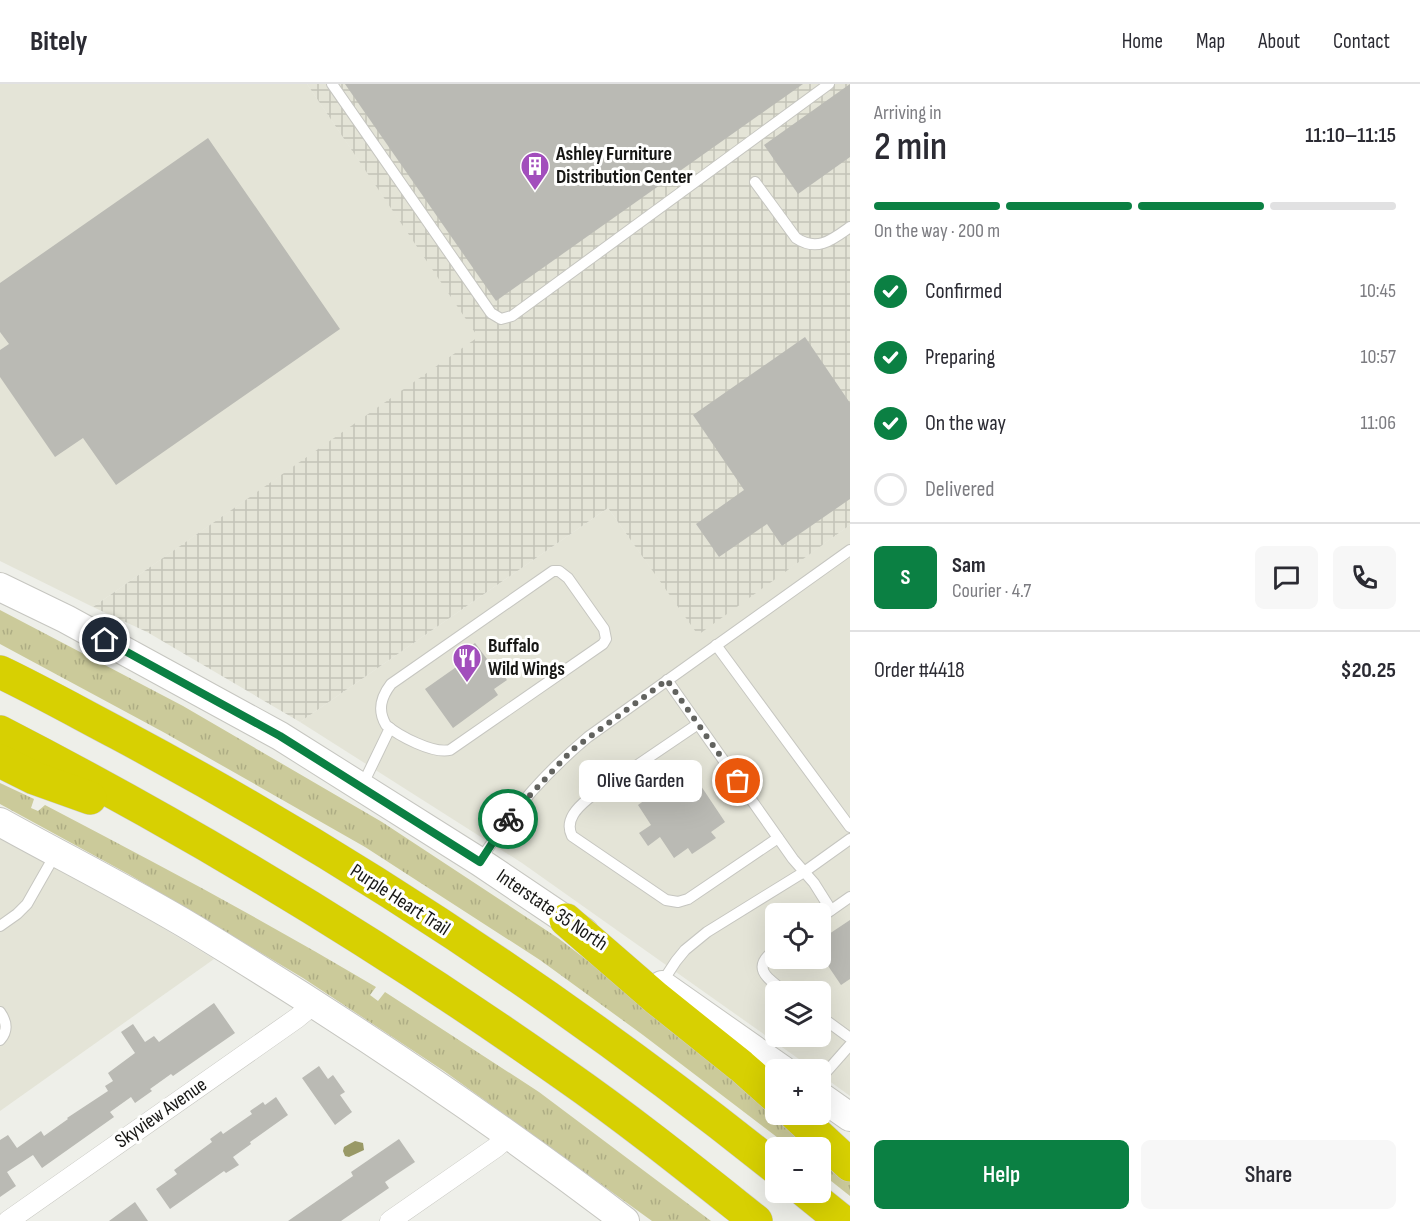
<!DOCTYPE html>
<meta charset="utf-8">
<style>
:root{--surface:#fff;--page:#f7f7f7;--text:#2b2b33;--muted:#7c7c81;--line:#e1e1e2;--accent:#0b8043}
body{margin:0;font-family:"Sofia Sans Condensed",sans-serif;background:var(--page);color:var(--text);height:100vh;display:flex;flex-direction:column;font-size:22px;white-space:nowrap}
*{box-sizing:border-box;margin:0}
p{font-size:20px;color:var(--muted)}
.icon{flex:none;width:33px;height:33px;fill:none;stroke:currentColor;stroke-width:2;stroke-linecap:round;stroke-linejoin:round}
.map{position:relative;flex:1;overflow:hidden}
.panel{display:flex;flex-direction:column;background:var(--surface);width:570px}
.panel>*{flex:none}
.controls{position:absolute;left:765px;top:819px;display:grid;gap:12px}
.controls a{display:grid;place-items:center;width:66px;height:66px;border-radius:9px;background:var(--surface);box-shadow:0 6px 24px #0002;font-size:30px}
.pin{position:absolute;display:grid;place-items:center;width:51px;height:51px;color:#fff;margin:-26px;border:3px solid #fff;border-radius:50%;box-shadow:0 2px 6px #0007}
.courier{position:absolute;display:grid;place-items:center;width:60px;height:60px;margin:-30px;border:4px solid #0b8043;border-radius:50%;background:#fff;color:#222;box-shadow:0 2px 8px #0007}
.bubble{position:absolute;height:42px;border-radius:9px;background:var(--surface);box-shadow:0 6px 24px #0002;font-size:20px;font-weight:600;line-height:42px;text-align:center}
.overview em{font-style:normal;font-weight:600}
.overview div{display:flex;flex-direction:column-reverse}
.overview{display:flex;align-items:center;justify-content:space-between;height:102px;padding:0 24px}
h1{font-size:39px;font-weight:600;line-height:45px}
.bar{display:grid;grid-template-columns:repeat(4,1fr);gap:9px 6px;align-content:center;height:72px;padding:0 24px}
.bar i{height:8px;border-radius:4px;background:var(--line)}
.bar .active{background:var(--accent)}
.bar p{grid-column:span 4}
.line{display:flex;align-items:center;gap:15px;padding:0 24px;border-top:2px solid var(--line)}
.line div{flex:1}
.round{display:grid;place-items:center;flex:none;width:63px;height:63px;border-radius:9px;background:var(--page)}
ol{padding:0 24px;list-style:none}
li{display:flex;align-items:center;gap:18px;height:66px}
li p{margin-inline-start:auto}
li .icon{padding:6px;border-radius:50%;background:var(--accent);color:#fff;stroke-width:4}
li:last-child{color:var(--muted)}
li i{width:33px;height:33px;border:3px solid var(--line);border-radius:50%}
.primary-button{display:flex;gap:12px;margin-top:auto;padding:12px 24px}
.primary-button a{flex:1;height:69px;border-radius:9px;background:var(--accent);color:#fff;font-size:24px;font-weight:600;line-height:69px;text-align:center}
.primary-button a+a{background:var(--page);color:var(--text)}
header{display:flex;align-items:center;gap:36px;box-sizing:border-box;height:84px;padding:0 30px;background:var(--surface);border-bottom:2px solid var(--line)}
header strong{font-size:28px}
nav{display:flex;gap:33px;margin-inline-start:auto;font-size:21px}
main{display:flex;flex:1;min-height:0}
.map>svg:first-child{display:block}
.built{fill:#e4e4d7;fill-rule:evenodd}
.industrial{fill:url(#industrial-grid)}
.grass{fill:url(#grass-tufts)}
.water{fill:#996}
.building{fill:#babab4}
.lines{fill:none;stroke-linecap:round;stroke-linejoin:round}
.service-casing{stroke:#c6c6c0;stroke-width:12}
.minor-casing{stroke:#c6c6c0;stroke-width:21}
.secondary-casing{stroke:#c6c6c0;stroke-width:30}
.motorway-casing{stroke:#ccc;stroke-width:34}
.service{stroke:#fff;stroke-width:10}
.minor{stroke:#fff;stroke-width:20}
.secondary{stroke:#fff;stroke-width:28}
.motorway{stroke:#d7d002;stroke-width:33}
.done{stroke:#62635f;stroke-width:6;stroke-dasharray:0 10.8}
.route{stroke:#0b8043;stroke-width:8}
.labels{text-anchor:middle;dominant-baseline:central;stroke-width:6;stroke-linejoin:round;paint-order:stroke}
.poi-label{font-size:20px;font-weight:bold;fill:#171715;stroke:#fffffe;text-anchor:start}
.street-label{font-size:20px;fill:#171715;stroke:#fffffe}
</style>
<header>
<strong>Bitely</strong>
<nav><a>Home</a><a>Map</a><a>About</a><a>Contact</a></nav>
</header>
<main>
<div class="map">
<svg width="850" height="1137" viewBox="0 0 850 1137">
<defs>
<pattern id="industrial-grid" width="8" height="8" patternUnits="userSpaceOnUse" patternTransform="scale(1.5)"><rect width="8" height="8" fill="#e4e4d7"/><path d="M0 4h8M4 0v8" fill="none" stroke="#c3c3b8"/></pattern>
<pattern id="grass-tufts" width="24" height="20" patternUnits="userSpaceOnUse" patternTransform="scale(1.5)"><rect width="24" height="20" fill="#cbca9a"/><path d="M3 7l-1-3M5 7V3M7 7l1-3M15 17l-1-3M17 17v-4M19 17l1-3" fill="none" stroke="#aead84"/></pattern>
</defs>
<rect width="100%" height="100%" fill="#eeefe9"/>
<g class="built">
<polygon points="0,0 307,0 479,253 93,523 0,477"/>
<path d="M608,424l90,126 152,-109v571l-29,-21 -1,-5 -7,-1 -291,-206 -222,-141zM776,830h44v44h-44zM776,908h44v44h-44z"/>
<polygon points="0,753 120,818 214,875 0,1027"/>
</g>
<polygon class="industrial" points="307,0 850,0 850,441 698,551 608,424 300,638 147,548 93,523 478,253"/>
<g class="grass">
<polygon points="0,526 183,622 382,738 558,854 662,934 775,1028 776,1030 778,1031 800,1049 790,1063 643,951 540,876 365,763 165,649 0,560"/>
<path d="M0,699l34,16 -3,9 7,3 7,-6c111,58 222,117 331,182l-6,8 8,6 7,-9 154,100 172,129h-59l-208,-150 -141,-93 -173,-103 -130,-71z"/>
<polygon points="820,1064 850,1093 850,1112 821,1089"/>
</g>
<polygon class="water" points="355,1057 363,1059 364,1066 349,1073 345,1072 343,1067 344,1063"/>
<g class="building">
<polygon points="345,0 803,0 496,217"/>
<polygon points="850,0 850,73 798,110 764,61"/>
<polygon points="208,54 340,245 116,401 83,354 55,373 0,293 0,266 9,260 0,248 0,199"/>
<polygon points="805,253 850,319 850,415 782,462 767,440 719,473 696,440 744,406 693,331"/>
<polygon points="475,559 493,583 496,580 507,596 494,605 498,611 453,644 425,605 462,579 457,572"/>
<polygon points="689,684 725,738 711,748 716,754 692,770 688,764 674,774 660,753 648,762 639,749 651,741 638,721"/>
<polygon points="850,836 850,895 841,901 820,870 820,856"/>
<polygon points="214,919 235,949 173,992 171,990 150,1005 152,1007 135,1019 131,1013 110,1028 114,1033 42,1084 33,1071 7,1088 16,1102 0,1113 0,1056 8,1051 17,1064 41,1047 44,1052 68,1035 67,1034 108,1007 105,1002 113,997 108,989 135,969 121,948 133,940 145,958 154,952 159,958"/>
<polygon points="319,982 328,995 333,991 345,1008 340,1011 352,1028 335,1041 302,994"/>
<polygon points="276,1013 288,1031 250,1058 251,1060 233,1073 239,1081 226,1089 224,1087 170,1125 156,1105 177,1090 174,1086 212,1058 210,1055 221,1047 223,1050 252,1030 250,1027 263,1018 265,1021"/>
<polygon points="399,1055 415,1078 385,1098 389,1104 341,1137 288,1137 353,1092 351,1088"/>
<polygon points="135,1118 148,1137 109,1137"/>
</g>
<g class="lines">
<g class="service-casing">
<g id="service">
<polyline points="332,0 491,229 501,235 512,232 829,0"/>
<path d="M755,98l41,56c21,14 36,2 54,-11"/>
<path d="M553,487h6l9,7 36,51 2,10 -3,5 -153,106c-17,4 -51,-14 -64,-25 -9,-15 -5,-28 5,-41z"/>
<polyline points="716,561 850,743"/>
<polyline points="667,596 793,775 814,799 831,826"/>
<path d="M698,640l-109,74c-11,9 -25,22 -17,38l94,64 12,2 10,-3 90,-61"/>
<polyline points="362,702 390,644"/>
<path d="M480,777c29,-47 66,-89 108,-124l262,-187"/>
<polyline points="820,834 850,813"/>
<polyline points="0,842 17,830 27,820 56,769"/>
<path d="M776,865c-27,19 -8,30 10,43"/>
<polyline points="661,900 676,877 685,866 707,848 804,788 850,755"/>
<path d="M0,928c7,10 8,19 0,28"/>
<polyline points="820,932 850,954"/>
<polyline points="820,995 850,961"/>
</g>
</g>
<g class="minor-casing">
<g id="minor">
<polyline points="8,1137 297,934 314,920"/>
<polyline points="390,1137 495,1064 508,1053"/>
</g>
</g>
<g class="secondary-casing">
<g id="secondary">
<polyline points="0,503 66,535 280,652 480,778 584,848"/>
<path d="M0,738c65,36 131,69 194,107 148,90 294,187 431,292"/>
<polyline points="662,901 783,986"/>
<polyline points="820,1012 850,1033"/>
</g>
</g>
<g class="motorway-casing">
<g id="motorway">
<path d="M0,588c40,19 79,41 119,62 232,124 452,270 657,434"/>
<path d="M0,648c196,101 385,216 565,343 66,46 128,96 191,146"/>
<polyline points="0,677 34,694 90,714"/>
<polyline points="566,836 656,914 741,982 776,1013"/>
<polyline points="795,1030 850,1081"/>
<polyline points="806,1108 842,1137"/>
</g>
</g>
<use href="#service" class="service"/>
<use href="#minor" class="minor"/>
<use href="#secondary" class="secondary"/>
<use href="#motorway" class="motorway"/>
</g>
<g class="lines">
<polyline class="done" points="508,735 572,666 667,596 738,697"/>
<polyline class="route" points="105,556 280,652 480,778 508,735"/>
</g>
<defs>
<g id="building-pin" transform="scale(1.5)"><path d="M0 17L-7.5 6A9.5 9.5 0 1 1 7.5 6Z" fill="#a24ebc" stroke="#fffffe"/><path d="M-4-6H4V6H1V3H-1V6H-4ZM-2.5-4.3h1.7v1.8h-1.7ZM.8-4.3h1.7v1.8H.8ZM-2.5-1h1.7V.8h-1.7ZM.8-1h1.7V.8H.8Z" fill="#fff"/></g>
<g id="restaurant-pin" transform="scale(1.5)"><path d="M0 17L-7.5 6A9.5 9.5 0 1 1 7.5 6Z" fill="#a24ebc" stroke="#fffffe"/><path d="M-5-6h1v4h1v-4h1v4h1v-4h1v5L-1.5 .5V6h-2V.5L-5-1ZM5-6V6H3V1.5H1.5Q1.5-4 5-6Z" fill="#fff"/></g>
</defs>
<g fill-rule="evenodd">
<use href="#building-pin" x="535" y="82"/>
<use href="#restaurant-pin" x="467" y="574"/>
</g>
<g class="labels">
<g class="poi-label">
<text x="556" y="70">Ashley Furniture<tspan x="556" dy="23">Distribution Center</tspan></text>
<text x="488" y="562">Buffalo<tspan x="488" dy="23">Wild Wings</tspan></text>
</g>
<g class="street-label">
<text transform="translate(400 816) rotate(33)">Purple Heart Trail</text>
<text transform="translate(552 826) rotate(34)">Interstate 35 North</text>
<text transform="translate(161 1029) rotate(-35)">Skyview Avenue</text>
</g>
</g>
</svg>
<div class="controls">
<a><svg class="icon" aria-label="locate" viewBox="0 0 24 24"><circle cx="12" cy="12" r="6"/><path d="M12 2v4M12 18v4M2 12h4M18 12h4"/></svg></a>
<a><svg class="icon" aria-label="layers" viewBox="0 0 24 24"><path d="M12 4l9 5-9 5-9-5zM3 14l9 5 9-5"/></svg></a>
<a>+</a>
<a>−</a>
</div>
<div class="pin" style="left:738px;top:697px;background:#ea580c"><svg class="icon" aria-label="bag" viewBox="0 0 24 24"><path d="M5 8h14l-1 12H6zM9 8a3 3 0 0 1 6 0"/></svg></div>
<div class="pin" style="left:105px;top:556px;background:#1f2937"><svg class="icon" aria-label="home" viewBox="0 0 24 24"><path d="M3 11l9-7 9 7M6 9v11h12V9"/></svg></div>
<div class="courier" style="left:508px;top:735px"><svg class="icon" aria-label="bike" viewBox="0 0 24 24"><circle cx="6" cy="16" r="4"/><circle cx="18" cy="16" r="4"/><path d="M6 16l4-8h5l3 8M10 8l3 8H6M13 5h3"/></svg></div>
<div class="bubble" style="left:579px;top:676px;width:123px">Olive Garden</div>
</div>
<section class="panel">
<div class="overview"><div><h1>2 min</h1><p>Arriving in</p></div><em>11:10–11:15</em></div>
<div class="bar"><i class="active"></i><i class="active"></i><i class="active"></i><i></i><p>On the way · 200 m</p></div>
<ol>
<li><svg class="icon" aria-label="check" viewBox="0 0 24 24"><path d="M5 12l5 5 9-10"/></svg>Confirmed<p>10:45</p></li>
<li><svg class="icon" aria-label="check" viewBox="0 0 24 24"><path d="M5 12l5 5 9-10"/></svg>Preparing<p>10:57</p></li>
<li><svg class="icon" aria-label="check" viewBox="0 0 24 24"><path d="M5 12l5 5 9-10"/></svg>On the way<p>11:06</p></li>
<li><i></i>Delivered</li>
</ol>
<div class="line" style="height:108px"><b class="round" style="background:var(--accent);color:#fff">S</b><div><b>Sam</b><p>Courier · 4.7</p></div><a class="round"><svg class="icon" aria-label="chat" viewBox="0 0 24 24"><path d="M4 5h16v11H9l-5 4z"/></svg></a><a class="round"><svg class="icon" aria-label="phone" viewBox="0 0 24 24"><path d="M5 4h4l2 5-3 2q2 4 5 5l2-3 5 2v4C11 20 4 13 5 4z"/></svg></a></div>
<div class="line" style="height:78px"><div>Order #4418</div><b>$20.25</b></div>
<div class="primary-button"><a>Help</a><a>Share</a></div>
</section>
</main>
